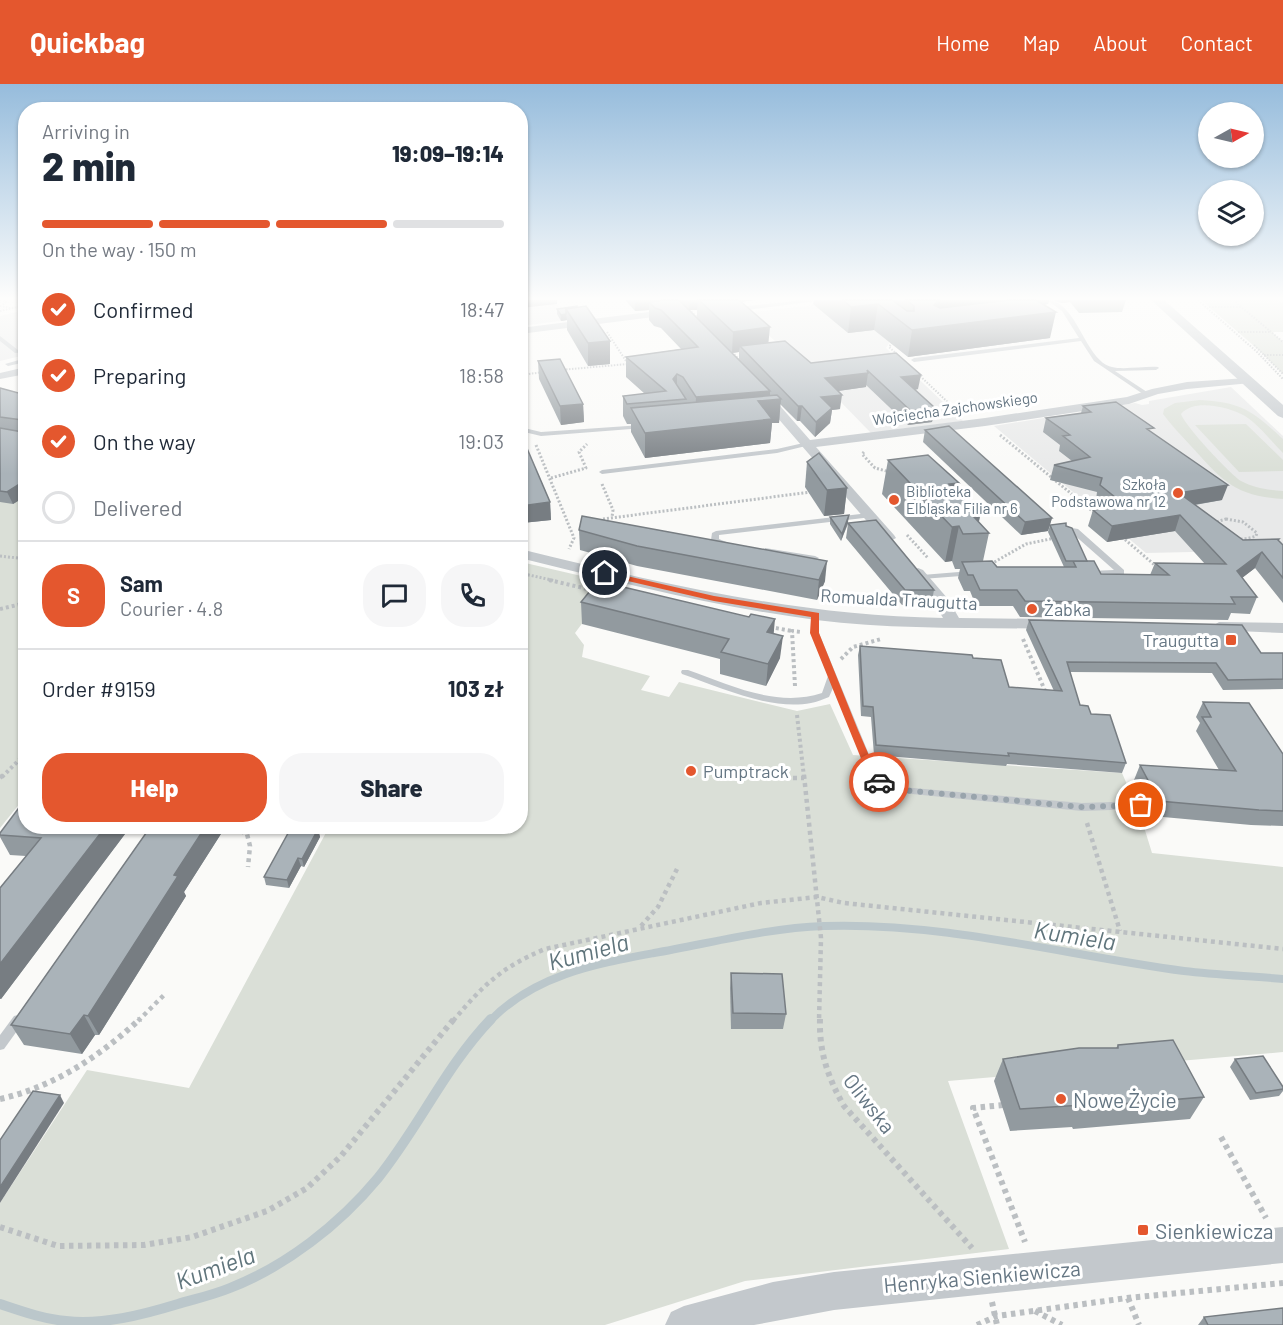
<!DOCTYPE html>
<meta charset="utf-8">
<style>
:root{--surface:#fff;--page:#f6f6f7;--text:#1f2937;--muted:#747a83;--line:#e0e1e3;--accent:#e4572e}
body{margin:0;font-family:Barlow,sans-serif;background:var(--page);color:var(--text);height:100vh;display:flex;flex-direction:column;font-size:22px;white-space:nowrap}
*{box-sizing:border-box;margin:0}
p{font-size:20px;color:var(--muted)}
.icon{flex:none;width:33px;height:33px;fill:none;stroke:currentColor;stroke-width:2;stroke-linecap:round;stroke-linejoin:round}
.map{position:relative;flex:1;overflow:hidden}
.sheet{position:absolute;left:18px;top:18px;width:510px;height:732px;display:flex;flex-direction:column;background:var(--surface);border-radius:24px;box-shadow:0 2px 4px #0004}
.sheet>*{flex:none}
.needle{width:39px;rotate:82deg}
.tools{position:absolute;left:1198px;top:18px;display:grid;gap:12px}
.tools a{display:grid;place-items:center;width:66px;height:66px;border-radius:50%;background:var(--surface);box-shadow:0 2px 4px #0004;font-size:30px}
.pin{position:absolute;display:grid;place-items:center;width:51px;height:51px;color:#fff;margin:-26px;border:3px solid #fff;border-radius:50%;box-shadow:0 2px 6px #0007}
.courier{position:absolute;display:grid;place-items:center;width:60px;height:60px;margin:-30px;border:4px solid #e4572e;border-radius:50%;background:#fff;color:#222;box-shadow:0 2px 8px #0007}
.summary em{font-style:normal;font-weight:800}
.summary div{display:flex;flex-direction:column-reverse}
.summary{display:flex;align-items:center;justify-content:space-between;height:102px;padding:0 24px}
h1{font-size:39px;font-weight:800;line-height:45px}
.bar{display:grid;grid-template-columns:repeat(4,1fr);gap:9px 6px;align-content:center;height:72px;padding:0 24px}
.bar i{height:8px;border-radius:4px;background:var(--line)}
.bar .selected{background:var(--accent)}
.bar p{grid-column:span 4}
.line{display:flex;align-items:center;gap:15px;padding:0 24px;border-top:2px solid var(--line)}
.line div{flex:1}
.round{display:grid;place-items:center;flex:none;width:63px;height:63px;border-radius:24px;background:var(--page)}
ol{padding:0 24px;list-style:none}
li{display:flex;align-items:center;gap:18px;height:66px}
li p{margin-inline-start:auto}
li .icon{padding:6px;border-radius:50%;background:var(--accent);color:#fff;stroke-width:4}
li:last-child{color:var(--muted)}
li i{width:33px;height:33px;border:3px solid var(--line);border-radius:50%}
.action{display:flex;gap:12px;margin-top:auto;padding:12px 24px}
.action a{flex:1;height:69px;border-radius:24px;background:var(--accent);color:#fff;font-size:24px;font-weight:800;line-height:69px;text-align:center}
.action a+a{background:var(--page);color:var(--text)}
header{display:flex;align-items:center;gap:36px;box-sizing:border-box;height:84px;padding:0 30px;background:var(--accent);color:#fff}
header strong{font-size:28px}
nav{display:flex;gap:33px;margin-inline-start:auto;font-size:21px}
.map>svg:first-child{display:block}
.built{fill:#e8e9e9}
.green{fill:#dadfd7}
.lines{fill:none;stroke-linecap:round;stroke-linejoin:round}
.stream-far1{stroke:#bbc7cb;stroke-width:8}
.stream{stroke:#bbc7cb;stroke-width:10}
.path-far4{stroke:#bbbfc2;stroke-width:2;stroke-dasharray:1.5 1.5;stroke-linecap:butt}
.path-far3{stroke:#bbbfc2;stroke-width:3;stroke-dasharray:2 2;stroke-linecap:butt}
.path-far2{stroke:#bbbfc2;stroke-width:4;stroke-dasharray:3 3;stroke-linecap:butt}
.path-far1{stroke:#bbbfc2;stroke-width:4.5;stroke-dasharray:4 4;stroke-linecap:butt}
.path{stroke:#bbbfc2;stroke-width:6;stroke-dasharray:4.5 4.5;stroke-linecap:butt}
.service{fill:#c3c8cc;fill-rule:evenodd}
.minor{fill:#c3c8cc;fill-rule:evenodd}
.tertiary{fill:#c3c8cc;fill-rule:evenodd}
.wall{fill:#929a9f;fill-rule:evenodd}
.shaded-wall{fill:#777d82}
.building{fill:#aab3b9;stroke:#777d82;stroke-width:1.5}
.route{fill:#e4572e}
.done{stroke:#99a4ac;stroke-width:6;stroke-dasharray:0 10.8}
.poi-dot{fill:#e4572e;stroke:#fff;stroke-width:2}
.labels{text-anchor:middle;dominant-baseline:central;stroke-width:6;stroke-linejoin:round;paint-order:stroke}
.far-street-label{font-size:15px;fill:#657683;stroke:#fff}
.far-poi-label{font-size:15px;fill:#657683;stroke:#fff;text-anchor:end}
.street-label{font-size:18px;fill:#657683;stroke:#fff}
.poi-label{font-size:18px;fill:#657683;stroke:#fff;text-anchor:start}
.near-poi-label{font-size:21px;fill:#657683;stroke:#fff;text-anchor:start}
.near-street-label{font-size:21px;fill:#657683;stroke:#fff}
.near-water-label{font-size:24px;font-style:italic;fill:#60757c;stroke:#fff}
</style>
<header>
<strong>Quickbag</strong>
<nav><a>Home</a><a>Map</a><a>About</a><a>Contact</a></nav>
</header>
<div class="map">
<svg width="1283" height="1241" viewBox="0 0 1283 1241">
<rect width="100%" height="100%" fill="#fafaf8"/>
<g class="built">
<polygon points="520,216 554,216 568,236 521,242"/>
<polygon points="849,217 893,253 886,264 963,337 871,349 799,275 795,275 744,229"/>
<polygon points="25,226 25,271 0,277 0,232"/>
<polygon points="1231,303 1283,352 1283,466 1146,469 994,342 1135,319 1142,321 1149,320 1149,317"/>
</g>
<g class="green">
<polygon points="1201,216 1279,216 1283,219 1283,248 1272,248 1283,258 1283,290 1261,268"/>
<path d="M1200,316c42,2 54,12 83,39v14c-12,-12 -24,-28 -38,-37 -16,-9 -51,-18 -64,-2 4,12 49,60 60,67 13,7 28,9 42,10v8c-49,-3 -61,-19 -93,-54 -9,-10 -19,-20 -27,-31l1,-5 11,-6z"/>
<polygon points="1246,340 1283,376 1283,387 1239,388 1195,341"/>
<polygon points="0,385 26,390 25,713 0,744"/>
<polygon points="521,478 616,500 598,518 575,549 584,561 582,573 650,592 641,606 669,613 679,598 797,627 830,620 853,671 1122,689 1140,730 1152,769 1283,783 1283,968 948,997 1009,1165 745,1197 605,1241 0,1241 0,1119 87,986 189,1004 329,743 520,742"/>
</g>
<g class="lines">
<path class="stream-far1" d="M490,937c44,-46 105,-57 164,-68 57,-10 113,-25 170,-27 122,-4 240,29 360,45 33,4 66,5 99,8"/>
<path class="stream" d="M0,1220c21,7 43,15 66,17 37,4 76,-6 112,-17 17,-5 35,-9 52,-16 56,-22 109,-63 148,-110 41,-51 68,-112 113,-159"/>
<g class="path-far4">
<polyline points="0,216 6,218 2,221"/>
<polyline points="1198,216 1257,268 1283,295"/>
<polyline points="1233,216 1283,258"/>
<polyline points="0,222 11,224"/>
<polyline points="687,223 699,235"/>
<polyline points="1209,223 1241,223"/>
<polyline points="0,227 26,221"/>
<polyline points="1238,248 1270,248"/>
<polyline points="894,256 889,263 900,273"/>
<polyline points="1254,261 1283,290"/>
<polyline points="730,266 741,277"/>
<polyline points="1264,271 1283,271"/>
<polyline points="560,286 628,280 607,248"/>
<polyline points="918,290 956,326"/>
<polyline points="520,291 544,288"/>
</g>
<g class="path-far3">
<polyline points="1000,351 1096,430"/>
<polyline points="536,361 574,454 569,465"/>
<polyline points="864,368 862,370 875,384 890,388"/>
<polyline points="551,394 586,384 579,368 587,360"/>
<polyline points="602,400 613,426 612,433"/>
<polyline points="603,435 811,408"/>
<path d="M1226,435l17,3 14,11 -1,3c-15,6 -36,4 -43,-13z"/>
<polyline points="907,451 928,474"/>
<polyline points="1122,453 1157,483"/>
<polyline points="0,472 26,475"/>
<polyline points="991,480 1026,460 1055,454"/>
<polyline points="520,489 556,497"/>
</g>
<g class="path-far2">
<polyline points="549,496 596,507"/>
<polyline points="0,525 26,519"/>
<polyline points="770,543 792,547"/>
<polyline points="1023,555 1046,609"/>
<polyline points="841,575 853,563 881,555"/>
<polyline points="795,602 792,547 801,548"/>
<polyline points="797,631 804,693"/>
<polyline points="2,693 26,669"/>
</g>
<g class="path-far1">
<polyline points="804,691 821,854 819,937"/>
<polyline points="0,694 3,691"/>
<polyline points="785,694 804,694"/>
<polyline points="1087,739 1120,847"/>
<polyline points="217,742 237,745 247,750 250,762 248,783"/>
<polyline points="641,842 658,823 677,785"/>
<polyline points="138,937 164,911"/>
<path d="M453,937c30,-36 49,-54 92,-72l216,-46 56,-6 27,6 439,46"/>
</g>
<g class="path">
<path d="M820,935c-1,33 8,59 24,87l128,142"/>
<path d="M0,1015c54,-12 100,-43 140,-80"/>
<polyline points="1003,1021 973,1024 1025,1158"/>
<polyline points="1221,1053 1266,1134"/>
<polyline points="0,1143 58,1162 144,1161 192,1153 267,1127 307,1104 341,1072 454,935"/>
<polyline points="1128,1214 1139,1241"/>
<polyline points="992,1218 997,1241"/>
<polyline points="1035,1227 1062,1241"/>
<polyline points="977,1241 997,1232 1127,1214 1283,1199"/>
</g>
<g class="service">
<polygon points="804,216 818,216 816,217 738,227 735,225 738,223"/>
<path d="M1047,216c30,0 38,61 65,67 11,3 33,-1 46,0l1,1 -3,2 -41,1 32,21v2h-4l-49,-33 -13,-20 -167,21 -3,-2 3,-2 165,-20 -17,-27z"/>
<polygon points="0,252 18,266 26,264 26,268 15,269 0,257"/>
<polygon points="26,274 26,278 8,282 5,280"/>
<polygon points="642,341 644,342 644,344 541,352 520,347 520,343 541,348"/>
<polygon points="808,358 811,360 810,361 777,369 602,390 599,388 602,386 777,365"/>
<polygon points="869,429 872,429 872,433 719,451 719,455 731,460 727,462 711,456 712,449 716,447"/>
<polygon points="1066,443 1078,445 1124,486 1124,490 1087,491 1086,489 1087,487 1090,487 1114,486 1072,449 1066,447"/>
<polygon points="765,464 815,472 819,474 815,476 768,468 765,468"/>
<polygon points="971,487 974,487 975,489 974,491 922,495 918,493 922,491"/>
<path d="M812,529h6l1,2v18l58,141 9,8 16,5 180,16 59,-2 4,1 1,3 -1,3 -4,1 -59,2 -180,-18 -22,-6 -10,-9 -37,-90 -4,9c-6,2 -12,5 -18,6 -41,8 -91,-16 -129,-29l-1,-2 1,-2h6c42,15 89,38 134,23l6,-17 -17,-43z"/>
<polygon points="18,931 22,932 24,936 22,940 4,965 0,966 0,951 14,932"/>
</g>
<g class="minor">
<polygon points="673,225 677,226 677,230 520,250 520,244"/>
<polygon points="26,283 26,290 0,295 0,289"/>
<polygon points="1247,294 1251,295 1251,299 1187,305 1158,310 1129,320 985,342 816,363 894,451 896,454 889,458 884,457 757,310 759,307 767,307 810,356 985,334 1127,313 1152,305 1187,298"/>
<path d="M520,465c140,34 278,67 423,69l-8,-14 -25,-31 8,-5 5,2 25,29 11,19 94,1 8,5 -8,5c-79,-2 -159,1 -237,-9 -100,-13 -198,-38 -296,-62z"/>
<polygon points="1219,538 1283,539 1283,549 1213,546 1211,543"/>
</g>
<g class="tertiary">
<polygon points="1151,216 1164,216 1283,321 1283,334 1278,332"/>
<polygon points="1283,1143 1283,1179 834,1226 754,1241 665,1241 671,1228 684,1222 773,1198 834,1188"/>
</g>
</g>
<g class="wall">
<path d="M625,216h130l-14,2 27,41 43,20 85,-10 22,36 -3,1 20,18 -3,14 -24,3 -42,-40v2l-28,4 2,18 -8,1 -2,13 -15,14 -15,-16h-3l-17,-17 -1,19h-7l-2,20 -125,15 -14,-26v-8h-4l-4,-8v-20l22,-2 -19,-17v-20l55,-8 -20,-21 -7,-2 -5,-6v-10l-14,1zM690,226h7v8zM739,268v7l-7,-6z"/>
<polygon points="814,216 1049,216 1048,220 1044,221 1050,254 908,273 874,246 848,249 813,220"/>
<polygon points="1052,216 1126,216 1122,228 1079,229 1070,218 1061,219"/>
<polygon points="577,222 610,257 610,280 588,282 567,246 567,236 561,237 557,230 557,225"/>
<polygon points="538,277 583,320 584,338 561,341 539,295"/>
<polygon points="0,304 26,311 26,412 13,420 0,418 0,344 23,347 0,344"/>
<polygon points="1083,322 1152,349 1222,416 1195,421 1243,456 1278,457 1283,461 1283,519 1255,484 1242,494 1257,513 1250,530 1231,529 1228,536 1020,533 1013,522 976,522 970,507 964,507 958,494 960,485 955,485 952,477 945,478 882,410 888,376 959,399 957,409 980,432 979,438 989,449 983,477 997,483 1064,483 1048,448 1050,441 1066,442 1087,477 1101,490 1150,491 1155,479 1205,480 1175,447 1107,458 1088,442 1093,426 1106,424 1096,416 1097,408 1050,396 1054,381 1072,377 1059,367 1060,361 1043,348 1046,334 1081,329"/>
<polygon points="925,346 1052,434 1048,447 1021,451 923,358"/>
<polygon points="520,348 550,418 551,436 522,439 520,435"/>
<polygon points="807,378 847,404 844,430 824,432 805,403"/>
<polygon points="830,433 848,438 848,439 934,506 931,522 902,521 846,454 848,440 841,457 830,440"/>
<polygon points="579,446 825,497 817,516 637,482 580,466"/>
<polygon points="581,518 773,550 780,574 766,602 720,590 720,575 582,540"/>
<polygon points="1029,536 1261,569 1283,569 1283,605 1223,606 1212,589 1070,588 1080,621 1091,630 1126,679 1122,689 1007,680 1006,682 874,671 871,633 861,632 858,571 860,562 973,574 1009,603 1054,607 1026,546"/>
<polygon points="1203,618 1283,670 1283,742 1251,741 1152,732 1147,717 1144,715 1134,696 1140,681 1219,686 1196,647 1200,639 1196,633"/>
<polygon points="131,742 1,915 0,915 0,804 26,772 10,771 0,753 0,749"/>
<polygon points="151,742 226,742 184,808 186,812 128,905 99,951 95,951 82,970 24,961 11,941"/>
<polygon points="318,745 320,753 304,783 301,782 289,804 266,801 264,793"/>
<polygon points="731,889 786,930 783,945 731,945 730,904"/>
<polygon points="1118,961 1204,1013 1190,1035 1073,1045 1072,1043 1010,1047 994,997 1003,975 1116,964"/>
<polygon points="1235,975 1283,1003 1283,1007 1279,1012 1250,1016 1230,983"/>
<polygon points="1204,1233 1283,1241 1198,1241"/>
</g>
<g class="shaded-wall">
<polygon points="520,216 557,216 557,220 521,224"/>
<polygon points="635,216 669,216 649,218 649,226 635,227"/>
<polygon points="690,216 698,216 697,226 689,226"/>
<polygon points="729,216 755,216 729,219"/>
<polygon points="939,216 1049,216 1048,220 1017,224 1056,228 1050,254 908,273 912,246"/>
<polygon points="1062,216 1070,216 1070,218 1061,219"/>
<polygon points="878,220 874,246 848,249 851,223"/>
<polygon points="566,230 567,236 561,237 561,231"/>
<polygon points="770,243 768,263 740,262 739,268 732,269 733,248"/>
<polygon points="610,257 610,280 588,282 588,259"/>
<polygon points="868,289 866,303 824,309 825,294"/>
<polygon points="677,290 677,310 673,295"/>
<polygon points="921,291 918,305 899,308 901,293"/>
<polygon points="770,307 770,316 781,315 779,339 772,339 770,359 645,374 645,349 695,334 696,313"/>
<polygon points="842,311 840,325 832,326 830,339 815,353 816,338 821,313"/>
<polygon points="583,320 584,338 561,341 560,322"/>
<polygon points="798,322 802,322 800,337 797,337"/>
<polygon points="935,324 932,338 908,341 911,327"/>
<polygon points="26,396 26,412 13,420 7,408"/>
<polygon points="959,399 952,434 949,400"/>
<polygon points="1228,401 1222,416 1174,424 1179,409"/>
<polygon points="847,404 844,430 824,432 827,406"/>
<polygon points="550,418 551,436 522,439 521,422"/>
<polygon points="849,431 848,438 841,457 842,450"/>
<polygon points="1180,431 1175,447 1107,458 1112,442"/>
<polygon points="980,432 976,449 974,433"/>
<polygon points="1052,434 1048,447 1021,451 1025,438"/>
<polygon points="959,442 952,477 945,478 952,443"/>
<polygon points="1262,468 1255,484 1230,503 1237,487"/>
<polygon points="827,477 825,497 817,516 819,496"/>
<polygon points="775,535 773,557 767,548"/>
<polygon points="783,552 780,574 766,602 768,580"/>
<polygon points="106,742 131,742 1,915 0,914 0,880"/>
<polygon points="206,742 226,742 184,808 186,812 99,951 88,932 174,791"/>
<polygon points="318,745 320,753 304,783 302,775"/>
<polygon points="298,774 301,782 289,804 287,796"/>
<polygon points="84,931 95,951 82,970 70,950"/>
<polygon points="60,1011 64,1019 0,1119 0,1103"/>
</g>
<g class="building">
<polygon points="664,216 679,216 770,307 696,313 683,293 677,290 673,295 686,315 627,320 623,312 666,307 626,273 698,263 661,226 655,224 649,218"/>
<polygon points="699,216 739,216 770,243 733,248"/>
<polygon points="843,216 892,216 907,227 914,227 914,222 906,216 939,216 934,221 940,224 1009,216 1036,216 1056,228 912,246 878,220 851,223"/>
<polygon points="577,222 577,223 566,225 566,230 561,231 557,225"/>
<polygon points="586,222 610,257 588,259 566,225"/>
<polygon points="785,257 811,279 896,269 921,291 901,293 935,324 911,327 867,286 868,289 825,294 842,311 821,313 832,324 816,338 802,322 798,322 740,262"/>
<polygon points="560,275 583,320 560,322 538,277"/>
<polygon points="0,304 26,311 26,396 7,408 0,407 0,344 23,348 22,336 0,333"/>
<polygon points="777,311 781,315 758,317 772,335 645,349 631,324"/>
<polygon points="1116,318 1154,344 1147,345 1228,401 1179,409 1243,456 1279,455 1278,456 1283,461 1283,494 1262,468 1237,487 1257,513 1231,513 1235,520 1025,517 1017,506 980,506 973,491 968,491 962,478 992,477 997,483 1076,483 1073,477 1094,477 1101,490 1169,491 1155,479 1226,480 1180,431 1112,442 1093,426 1126,422 1100,401 1102,394 1054,381 1090,373 1063,352 1070,351 1046,334 1091,328 1083,322"/>
<polygon points="949,342 1052,434 1025,438 925,346"/>
<polygon points="520,348 550,418 521,422"/>
<polygon points="819,369 847,404 827,406 807,378"/>
<polygon points="928,371 959,399 949,400 980,432 974,433 989,449 963,450 959,442 952,443 888,376"/>
<polygon points="849,431 842,450 830,433"/>
<polygon points="582,432 827,477 819,496 637,462 579,446"/>
<polygon points="876,436 934,506 905,506 848,439"/>
<polygon points="1066,439 1066,442 1072,444 1087,477 1066,477 1050,441"/>
<polygon points="598,497 749,533 751,530 775,535 767,548 783,552 768,580 721,568 729,555 581,518"/>
<polygon points="1029,536 1242,541 1261,569 1283,569 1283,595 1228,596 1216,579 1067,578 1080,621 1088,622 1091,630 1110,631 1126,679 1008,669 1009,672 876,661 873,623 863,622 860,562 972,571 973,574 1001,576 1009,603 1062,607"/>
<polygon points="1203,618 1249,619 1283,670 1283,727 1259,726 1159,717 1154,702 1150,700 1140,681 1236,687 1202,633 1211,633"/>
<polygon points="24,717 26,717 26,742 106,742 0,880 0,804 41,754 0,751 0,749"/>
<polygon points="151,742 206,742 174,791 178,792 88,932 84,931 70,950 11,941"/>
<polygon points="292,742 318,745 302,775 298,774 287,796 264,793"/>
<polygon points="731,889 782,890 786,930 733,929"/>
<polygon points="1173,956 1204,1013 1084,1023 1083,1021 1020,1025 1003,975 1079,964 1118,964 1118,961"/>
<polygon points="1263,972 1283,1003 1283,1005 1256,1009 1235,975"/>
<polygon points="33,1007 60,1011 0,1103 0,1056"/>
<polygon points="1283,1224 1283,1241 1208,1241 1204,1233"/>
</g>
<linearGradient id="sky" x2="0" y2="1"><stop stop-color="#96bcdc"/><stop offset="0.55" stop-color="#fdfdfc"/><stop offset="1" stop-color="#fdfdfc" stop-opacity="0"/></linearGradient>
<rect width="1283" height="390" fill="url(#sky)"/>
<polygon class="route" points="605,487 714,512 819,529 819,549 858,646 877,690 884,698 882,701 875,701 869,694 810,549 811,533 714,517 602,491 602,488"/>
<g class="lines">
<polyline class="done" points="879,698 891,705 902,706 1082,723 1141,721"/>
</g>
<g class="poi-dot">
<circle cx="1178" cy="409" r="6"/>
<circle cx="894" cy="416" r="6"/>
<circle cx="1032" cy="525" r="6"/>
<rect x="1225" y="550" width="12" height="12" rx="3"/>
<circle cx="691" cy="687" r="6"/>
<circle cx="1061" cy="1015" r="6"/>
<rect x="1137" y="1140" width="12" height="12" rx="3"/>
</g>
<g class="labels">
<g class="far-street-label">
<text transform="translate(955 324) rotate(-8)">Wojciecha Zajchowskiego</text>
</g>
<g class="far-poi-label">
<text x="1166" y="400">Szkoła<tspan x="1166" dy="17">Podstawowa nr 12</tspan></text>
<text x="906" y="407" text-anchor="start">Biblioteka<tspan x="906" dy="17">Elbląska Filia nr 6</tspan></text>
</g>
<g class="street-label">
<text transform="translate(899 515) rotate(3)">Romualda Traugutta</text>
</g>
<g class="poi-label">
<text x="1044" y="525">Żabka</text>
<text x="1219" y="556" text-anchor="end">Traugutta</text>
<text x="703" y="687">Pumptrack</text>
</g>
<g class="near-poi-label">
<text x="1073" y="1015">Nowe Życie</text>
<text x="1155" y="1146">Sienkiewicza</text>
</g>
<g class="near-street-label">
<text transform="translate(870 1019) rotate(52)">Oliwska</text>
<text transform="translate(982 1192) rotate(-5)">Henryka Sienkiewicza</text>
</g>
<g class="near-water-label">
<text transform="translate(1075 851) rotate(9)">Kumiela</text>
<text transform="translate(588 867) rotate(-15)">Kumiela</text>
<text transform="translate(215 1183) rotate(-20)">Kumiela</text>
</g>
</g>
</svg>
<div class="tools">
<a><svg class="needle" viewBox="-14 -14 28 28"><path d="M0-13l5 13h-10z" fill="#e53935"/><path d="M0 13l5-13h-10z" fill="#747a83"/></svg></a>
<a><svg class="icon" aria-label="layers" viewBox="0 0 24 24"><path d="M12 4l9 5-9 5-9-5zM3 14l9 5 9-5"/></svg></a>
</div>
<div class="pin" style="left:1141px;top:721px;background:#ea580c"><svg class="icon" aria-label="bag" viewBox="0 0 24 24"><path d="M5 8h14l-1 12H6zM9 8a3 3 0 0 1 6 0"/></svg></div>
<div class="pin" style="left:605px;top:489px;background:#1f2937"><svg class="icon" aria-label="home" viewBox="0 0 24 24"><path d="M3 11l9-7 9 7M6 9v11h12V9"/></svg></div>
<div class="courier" style="left:879px;top:698px"><svg class="icon" aria-label="car" viewBox="0 0 24 24"><path d="M5 17H2v-5l4-1 3-4h7l3 4 3 1v5h-3M9 17h6M6 11h13"/><circle cx="7" cy="17" r="2"/><circle cx="17" cy="17" r="2"/></svg></div>
<section class="sheet">
<div class="summary"><div><h1>2 min</h1><p>Arriving in</p></div><em>19:09–19:14</em></div>
<div class="bar"><i class="selected"></i><i class="selected"></i><i class="selected"></i><i></i><p>On the way · 150 m</p></div>
<ol>
<li><svg class="icon" aria-label="check" viewBox="0 0 24 24"><path d="M5 12l5 5 9-10"/></svg>Confirmed<p>18:47</p></li>
<li><svg class="icon" aria-label="check" viewBox="0 0 24 24"><path d="M5 12l5 5 9-10"/></svg>Preparing<p>18:58</p></li>
<li><svg class="icon" aria-label="check" viewBox="0 0 24 24"><path d="M5 12l5 5 9-10"/></svg>On the way<p>19:03</p></li>
<li><i></i>Delivered</li>
</ol>
<div class="line" style="height:108px"><b class="round" style="background:var(--accent);color:#fff">S</b><div><b>Sam</b><p>Courier · 4.8</p></div><a class="round"><svg class="icon" aria-label="chat" viewBox="0 0 24 24"><path d="M4 5h16v11H9l-5 4z"/></svg></a><a class="round"><svg class="icon" aria-label="phone" viewBox="0 0 24 24"><path d="M5 4h4l2 5-3 2q2 4 5 5l2-3 5 2v4C11 20 4 13 5 4z"/></svg></a></div>
<div class="line" style="height:78px"><div>Order #9159</div><b>103 zł</b></div>
<div class="action"><a>Help</a><a>Share</a></div>
</section>
</div>
